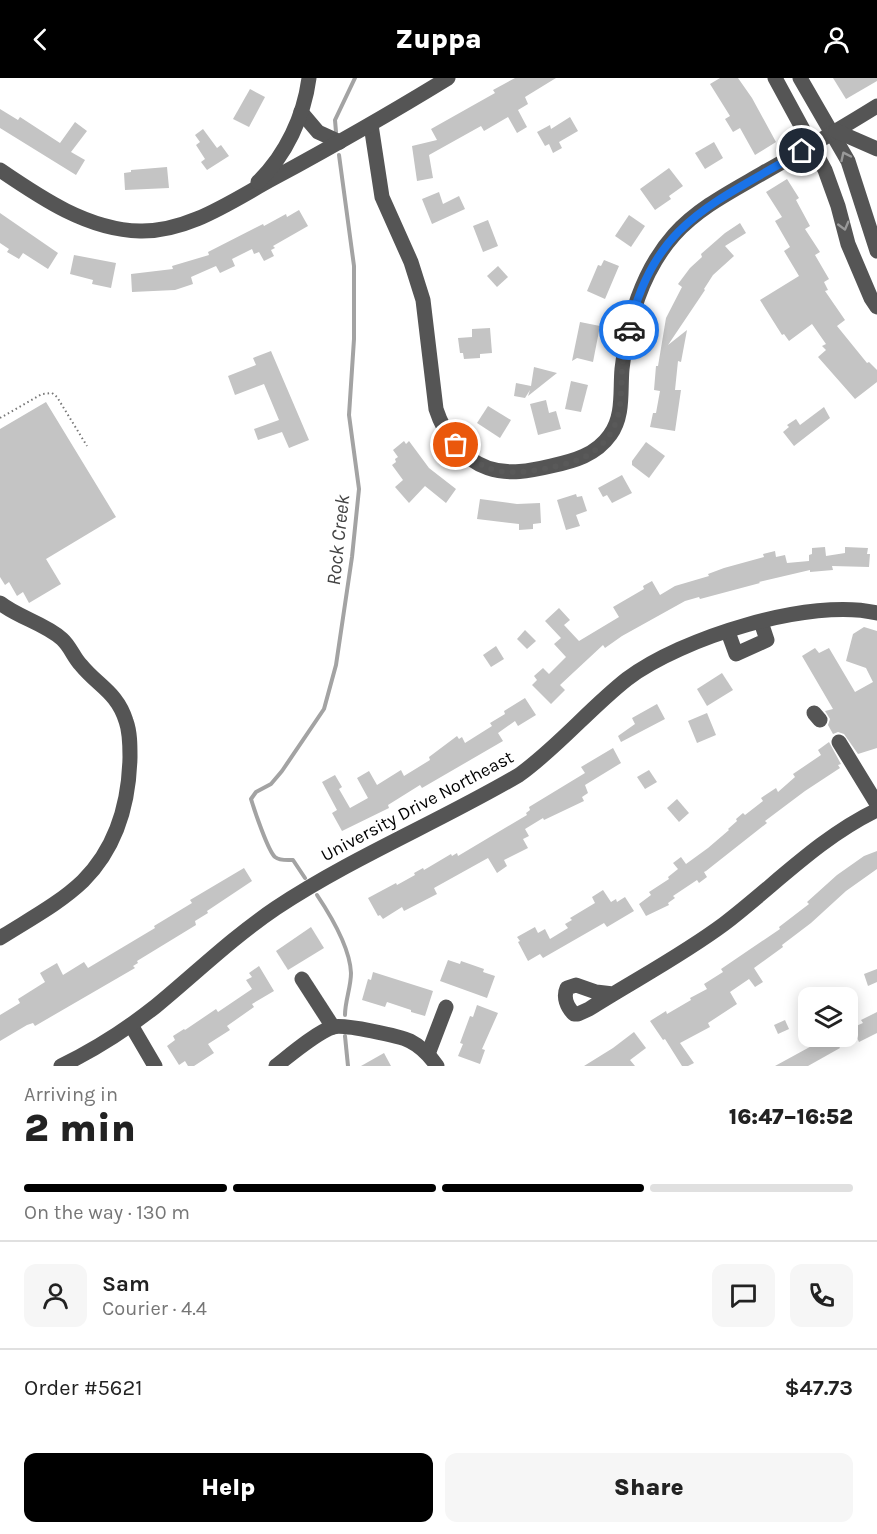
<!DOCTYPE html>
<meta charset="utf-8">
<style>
:root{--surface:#fff;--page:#f6f6f6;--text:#222;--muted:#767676;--line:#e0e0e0;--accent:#000}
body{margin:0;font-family:Karla,sans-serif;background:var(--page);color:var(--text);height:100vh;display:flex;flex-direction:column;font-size:22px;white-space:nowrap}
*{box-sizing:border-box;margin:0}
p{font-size:20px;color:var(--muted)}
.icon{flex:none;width:33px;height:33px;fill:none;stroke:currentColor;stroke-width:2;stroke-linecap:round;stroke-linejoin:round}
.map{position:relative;height:988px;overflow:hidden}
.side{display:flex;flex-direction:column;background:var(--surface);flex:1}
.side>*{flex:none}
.buttons{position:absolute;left:798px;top:909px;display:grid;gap:12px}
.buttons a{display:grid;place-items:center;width:60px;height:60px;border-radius:12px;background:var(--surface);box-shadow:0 3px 15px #0003;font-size:30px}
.pin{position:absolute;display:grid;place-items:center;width:51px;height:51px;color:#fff;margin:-26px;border:3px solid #fff;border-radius:50%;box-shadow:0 2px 6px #0007}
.courier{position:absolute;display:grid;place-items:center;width:60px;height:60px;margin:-30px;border:4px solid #1a73e8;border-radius:50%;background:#fff;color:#222;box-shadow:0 2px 8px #0007}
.overview em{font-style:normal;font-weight:800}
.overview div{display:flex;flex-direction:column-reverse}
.overview{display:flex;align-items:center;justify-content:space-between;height:102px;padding:0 24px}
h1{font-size:39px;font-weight:800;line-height:45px}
.bar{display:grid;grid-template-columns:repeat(4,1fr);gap:9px 6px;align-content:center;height:72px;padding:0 24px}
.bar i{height:8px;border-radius:4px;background:var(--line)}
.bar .selected{background:var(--accent)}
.bar p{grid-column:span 4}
.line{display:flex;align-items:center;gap:15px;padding:0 24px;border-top:2px solid var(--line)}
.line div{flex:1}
.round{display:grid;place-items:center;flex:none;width:63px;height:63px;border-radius:12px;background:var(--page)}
.action{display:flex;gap:12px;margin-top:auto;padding:12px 24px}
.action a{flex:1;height:69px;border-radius:12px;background:var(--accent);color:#fff;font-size:24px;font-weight:800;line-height:69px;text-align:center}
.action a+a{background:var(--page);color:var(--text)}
header{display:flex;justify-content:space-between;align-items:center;height:78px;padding:0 24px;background:var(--accent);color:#fff;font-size:27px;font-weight:800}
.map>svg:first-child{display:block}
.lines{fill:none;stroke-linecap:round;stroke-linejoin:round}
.stream{stroke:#a3a3a3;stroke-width:4}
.building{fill:#c4c4c4}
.path{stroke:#777;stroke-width:2;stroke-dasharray:1.5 3;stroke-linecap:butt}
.minor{stroke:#555;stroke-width:15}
.oneway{stroke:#999}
.done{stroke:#595959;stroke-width:6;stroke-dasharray:0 10.8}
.route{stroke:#1a73e8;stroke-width:8}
.labels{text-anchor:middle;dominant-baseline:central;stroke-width:4.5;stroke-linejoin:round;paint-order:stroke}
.street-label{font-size:18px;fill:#000;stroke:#fff}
.water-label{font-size:20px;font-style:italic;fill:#444;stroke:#fff}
</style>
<header><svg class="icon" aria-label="back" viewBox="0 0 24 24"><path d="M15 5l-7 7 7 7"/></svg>Zuppa<svg class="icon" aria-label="person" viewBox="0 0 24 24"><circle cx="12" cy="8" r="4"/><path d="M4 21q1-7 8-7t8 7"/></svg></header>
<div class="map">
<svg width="877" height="988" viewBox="0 0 877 988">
<rect width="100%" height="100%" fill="#fff"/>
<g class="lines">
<g class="stream">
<polyline points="336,54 335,42 355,0"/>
<path d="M305,800l-12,-18c-6,0 -13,1 -18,-3 -7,-6 -21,-48 -24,-58l5,-7 15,-8 11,-13 42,-62 12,-44 16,-108 7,-68 -10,-74 5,-76v-73l-15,-111"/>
<path d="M317,817c14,21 33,53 34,78 0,14 -6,28 -6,42"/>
<polyline points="345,958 348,988"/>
</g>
</g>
<g class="building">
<polygon points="515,0 556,0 525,19 528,26 518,32 527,49 517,55 508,39 484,53 481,48 429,77 433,100 417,103 412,68 437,62 431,51 495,15 493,12"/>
<polygon points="720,0 738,0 752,20 776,64 755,77 740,50 733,54 725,41 730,38 710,6"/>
<polygon points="833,0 877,0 877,3 846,21"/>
<polygon points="250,11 265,19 249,49 233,41"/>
<polygon points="0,31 18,42 20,39 60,65 75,44 87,53 71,74 85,82 76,97 0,50"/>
<polygon points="570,39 578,53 559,64 562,70 553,75 549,66 545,68 537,54 550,47 551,51"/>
<polygon points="203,51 217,70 221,67 229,78 207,92 201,84 205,81 196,67 200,64 195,57"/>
<polygon points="714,64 723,80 705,91 695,75"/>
<polygon points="167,89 169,110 125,112 124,95 131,94 131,92"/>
<polygon points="669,90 683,108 669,118 671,121 655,132 640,111"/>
<polygon points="787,101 799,120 796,122 810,148 805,151 820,174 815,177 829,201 824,204 828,212 825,213 845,242 837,248 867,285 869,284 877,292 877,304 855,321 818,279 826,272 822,268 826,266 812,246 789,263 784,256 782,257 760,222 799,198 784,173 790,169 775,143 782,139 766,114"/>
<polygon points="439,114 443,126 459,118 465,131 432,146 422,121"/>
<polygon points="299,132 308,148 273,168 275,170 271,172 274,178 264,183 259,174 254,176 252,171 232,181 235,188 220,195 216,188 191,199 193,206 175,212 132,214 131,196 173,191 172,188 209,177 208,174 263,146 264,148 286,136 287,139"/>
<polygon points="0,135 58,175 48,191 23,175 19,181 7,174 9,171 0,165"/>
<polygon points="629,137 645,148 631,169 615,158"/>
<polygon points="488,142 498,168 483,174 473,148"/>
<polygon points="740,145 746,155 725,168 734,178 713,197 704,211 705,212 668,267 687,252 681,284 678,283 675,312 681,312 675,353 650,349 653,335 656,335 660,313 654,312 656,288 658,288 666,240 682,209 678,206 690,190 702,179 701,176 725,155"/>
<polygon points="74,177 116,185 111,210 92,206 93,202 70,196"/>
<polygon points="604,182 619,188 605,221 587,213 598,187 601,188"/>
<polygon points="498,188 508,199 497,209 487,198"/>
<polygon points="580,244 600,248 593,284 577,280 572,283"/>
<polygon points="490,250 492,275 480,276 480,280 464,281 463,275 460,275 458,260 472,259 472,251"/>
<polygon points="271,273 309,362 289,370 282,354 258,362 254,351 279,342 264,306 235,317 228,298 256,287 253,280"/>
<polygon points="534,289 557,295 528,318 530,312 525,320 514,318 516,305 531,308"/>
<polygon points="571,303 588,307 581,334 565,331"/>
<polygon points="546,322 549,335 556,333 561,351 538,357 530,326"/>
<polygon points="46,324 116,439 46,481 61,506 29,525 23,514 17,518 9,504 5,507 0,499 0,351"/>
<polygon points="488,328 511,342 500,360 477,345"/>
<polygon points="824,329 830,340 794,368 783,354 789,349 787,347 796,341 800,347"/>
<polygon points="404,363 406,366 409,363 429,390 456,411 446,425 425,408 409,425 395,409 403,402 392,387 396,384 395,381 398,379 393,372"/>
<polygon points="646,364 665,378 649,400 632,387 632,383"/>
<polygon points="622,397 632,415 612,425 607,417 603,419 598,410"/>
<polygon points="576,416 577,419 582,418 587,433 576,437 580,448 566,452 557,422"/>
<polygon points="480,421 517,426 540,425 541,445 533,446 533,451 519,452 519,446 477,441"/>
<polygon points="825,469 826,478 845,475 845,469 868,470 867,476 870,476 869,489 832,488 833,492 810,494 810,492 759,504 760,505 700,521 699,519 685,523 622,558 605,570 603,567 560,607 565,612 551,626 532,607 537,602 534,598 543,590 549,596 566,579 554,566 561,560 545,543 559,530 570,542 564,547 579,563 619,539 613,529 644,511 643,508 652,503 660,517 675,508 709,498 708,496 724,490 764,479 763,476 775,473 776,479 785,477 787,485 809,483 809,477 812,476 812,470"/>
<polygon points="864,549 877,553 877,670 858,676 844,656 838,654 833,656 828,647 830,641 825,633 833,631 802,578 815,570 819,575 829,570 855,614 873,604 866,590 846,583 853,556"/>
<polygon points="525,552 536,563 527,571 517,561"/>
<polygon points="496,568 504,581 491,589 483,577"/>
<polygon points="722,595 733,612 707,628 697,611"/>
<polygon points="525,620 536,637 518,648 515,643 498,655 503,663 422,710 420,707 388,727 389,730 342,753 332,735 337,732 322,704 335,697 342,709 339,711 350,730 368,720 357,700 369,693 377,707 401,692 404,698 430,682 429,679 457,658 459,661 462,659 465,665 492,648 490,645 505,636 504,633"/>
<polygon points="657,626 665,641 621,664 618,658 635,646 632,640"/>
<polygon points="707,635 716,657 697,665 688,643"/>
<polygon points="829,664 841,686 838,687 840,690 805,713 765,743 767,745 706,793 704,794 707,799 699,805 697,802 673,818 675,820 668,825 669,827 646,838 639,826 651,817 649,814 669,801 668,799 678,791 673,785 681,779 686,786 708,770 729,752 728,751 737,743 736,741 743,735 745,737 763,723 761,720 776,710 778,714 795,699 793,696 821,677 818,672"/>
<polygon points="613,670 621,685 585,707 588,715 582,719 584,723 544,742 543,740 525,751 529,758 523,761 528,770 504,782 507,788 497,795 488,780 434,810 437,816 404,833 402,829 383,841 380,837 378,838 368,820 396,805 397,807 415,797 414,795 423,790 424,792 451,776 452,778 457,775 458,778 527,737 526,735 530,732 529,729 585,695 581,689"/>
<polygon points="649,692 657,704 645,711 637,699"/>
<polygon points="677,721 689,735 679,744 667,730"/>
<polygon points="877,773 877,791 846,813 811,845 782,867 783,869 754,890 763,904 755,909 749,901 730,914 737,926 708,945 710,949 680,965 694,985 688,988 682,988 665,961 663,962 650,943 666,933 667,936 691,922 690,920 707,911 704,906 723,894 721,891 780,851 779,849 809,826 807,824 837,797 864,778"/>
<polygon points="244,790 252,803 207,833 208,835 195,843 196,847 137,883 138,885 133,888 135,890 35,948 33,945 27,947 0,963 0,937 20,925 18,921 45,904 40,895 57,885 63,897 84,884 88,890 155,850 154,848 192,825 190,822"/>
<polygon points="603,812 611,824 616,821 617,824 625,819 634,833 607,849 604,845 543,880 540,876 528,883 518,864 520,863 517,859 535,849 538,855 545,851 550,861 568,850 565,846 572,842 570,840 595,825 592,819"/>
<polygon points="311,849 324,870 288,892 276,873"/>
<polygon points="448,882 460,886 461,883 484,891 483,894 495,898 487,920 440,903"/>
<polygon points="259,888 274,913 252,926 254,929 227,948 230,952 208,966 214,975 194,988 188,988 185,983 179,987 167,968 175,962 173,958 184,951 185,952 216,931 218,934 252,911 246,902 252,899 249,895"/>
<polygon points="877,891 877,904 868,908 864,896"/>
<polygon points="373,894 433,913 425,938 411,934 411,932 387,924 385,929 362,922 368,901 371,902"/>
<polygon points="477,927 498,935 482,971 485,972 480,986 458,978 463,966 460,965 470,938 473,939"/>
<polygon points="877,934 877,955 859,964 854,953 857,951 856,948 863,945 861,942"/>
<polygon points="785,942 789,951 778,956 774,947"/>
<polygon points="634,954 646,970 630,982 635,988 584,988 613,970"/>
<polygon points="828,959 829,961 833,959 840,970 808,988 775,988"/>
<polygon points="384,975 391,988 361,988"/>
</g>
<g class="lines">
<polyline class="path" points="0,340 42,316 52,315 57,319 87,368"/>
<g class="minor">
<polyline points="775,0 825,92 838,128 848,166 871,220 877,229"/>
<polyline points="800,0 848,83 877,173"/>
<polyline points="301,34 318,54 340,64"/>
<path d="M371,47l11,72 29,65 12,38 13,109c8,25 26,50 52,59 21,7 42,3 63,-2 23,-5 45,-11 59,-31 14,-19 10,-44 12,-66 5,-47 20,-98 52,-134 24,-27 58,-44 89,-62 39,-22 77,-44 114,-67"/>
<polyline points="836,53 877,71"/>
<path d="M0,92c41,28 88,60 140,61 49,1 93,-31 134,-53 59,-32 117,-65 174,-100"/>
<path d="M258,104c28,-27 46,-66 51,-104"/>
<path d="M0,525c19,15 44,20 62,36 8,7 12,19 19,26 17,21 36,27 45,56 4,11 4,24 4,36 -1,46 -14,91 -47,124 -24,23 -55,39 -83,57"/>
<polyline points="728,554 736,576 767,562 761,544"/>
<polyline points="814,635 820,642"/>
<polyline points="839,664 877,726"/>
<polyline points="302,901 333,949"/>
<path d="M613,916l-17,-2 -20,-7 -9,3c-4,9 0,19 7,26h4l11,-5c44,-28 92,-53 135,-85 51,-39 95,-86 153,-114"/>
<polyline points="131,947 155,988"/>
<polyline points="428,976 446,929"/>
<path d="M61,988c33,-16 66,-37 95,-60 40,-33 77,-69 120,-98 77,-51 163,-86 243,-133 39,-28 70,-66 108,-96 54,-41 184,-82 250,-66"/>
<path d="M276,988c14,-11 41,-34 57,-39 11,-3 67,9 77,14 12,6 20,15 27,25"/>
</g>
</g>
<defs><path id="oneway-chevron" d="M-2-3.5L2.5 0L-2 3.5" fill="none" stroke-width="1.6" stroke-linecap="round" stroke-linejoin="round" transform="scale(1.5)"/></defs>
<g class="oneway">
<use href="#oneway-chevron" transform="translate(845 78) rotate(-115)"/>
<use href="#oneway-chevron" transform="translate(844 148) rotate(75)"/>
</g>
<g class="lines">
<path class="done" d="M456,367c11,11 22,20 38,25 22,6 64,-2 86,-11 15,-6 29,-19 35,-34 7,-18 6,-36 7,-55 1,-13 4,-27 7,-40"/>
<path class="route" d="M629,252c24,-109 87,-127 173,-179"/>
</g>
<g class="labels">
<g class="street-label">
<text transform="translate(417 728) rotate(-28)">University Drive Northeast</text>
</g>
<g class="water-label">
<text transform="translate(338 462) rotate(-84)">Rock Creek</text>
</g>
</g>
</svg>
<div class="buttons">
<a><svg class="icon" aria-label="layers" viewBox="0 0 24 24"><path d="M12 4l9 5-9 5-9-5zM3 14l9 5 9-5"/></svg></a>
</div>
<div class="pin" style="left:456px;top:367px;background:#ea580c"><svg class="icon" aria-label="bag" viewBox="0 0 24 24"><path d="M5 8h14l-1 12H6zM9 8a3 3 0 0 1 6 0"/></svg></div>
<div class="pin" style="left:802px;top:73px;background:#1f2937"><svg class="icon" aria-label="home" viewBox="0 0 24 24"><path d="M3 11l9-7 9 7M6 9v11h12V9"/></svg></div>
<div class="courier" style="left:629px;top:252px"><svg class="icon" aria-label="car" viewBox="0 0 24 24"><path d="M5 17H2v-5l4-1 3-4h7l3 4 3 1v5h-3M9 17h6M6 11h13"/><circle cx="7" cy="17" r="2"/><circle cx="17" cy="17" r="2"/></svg></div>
</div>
<section class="side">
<div class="overview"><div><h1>2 min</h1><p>Arriving in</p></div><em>16:47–16:52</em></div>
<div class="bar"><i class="selected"></i><i class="selected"></i><i class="selected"></i><i></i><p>On the way · 130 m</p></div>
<div class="line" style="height:108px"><a class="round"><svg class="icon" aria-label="person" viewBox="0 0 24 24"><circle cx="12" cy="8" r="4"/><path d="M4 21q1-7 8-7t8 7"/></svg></a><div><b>Sam</b><p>Courier · 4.4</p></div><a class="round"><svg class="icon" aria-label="chat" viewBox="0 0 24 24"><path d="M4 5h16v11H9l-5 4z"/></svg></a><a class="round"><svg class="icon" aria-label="phone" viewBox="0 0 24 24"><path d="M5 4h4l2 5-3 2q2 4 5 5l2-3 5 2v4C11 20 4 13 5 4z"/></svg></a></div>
<div class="line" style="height:78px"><div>Order #5621</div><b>$47.73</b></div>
<div class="action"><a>Help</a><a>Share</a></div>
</section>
